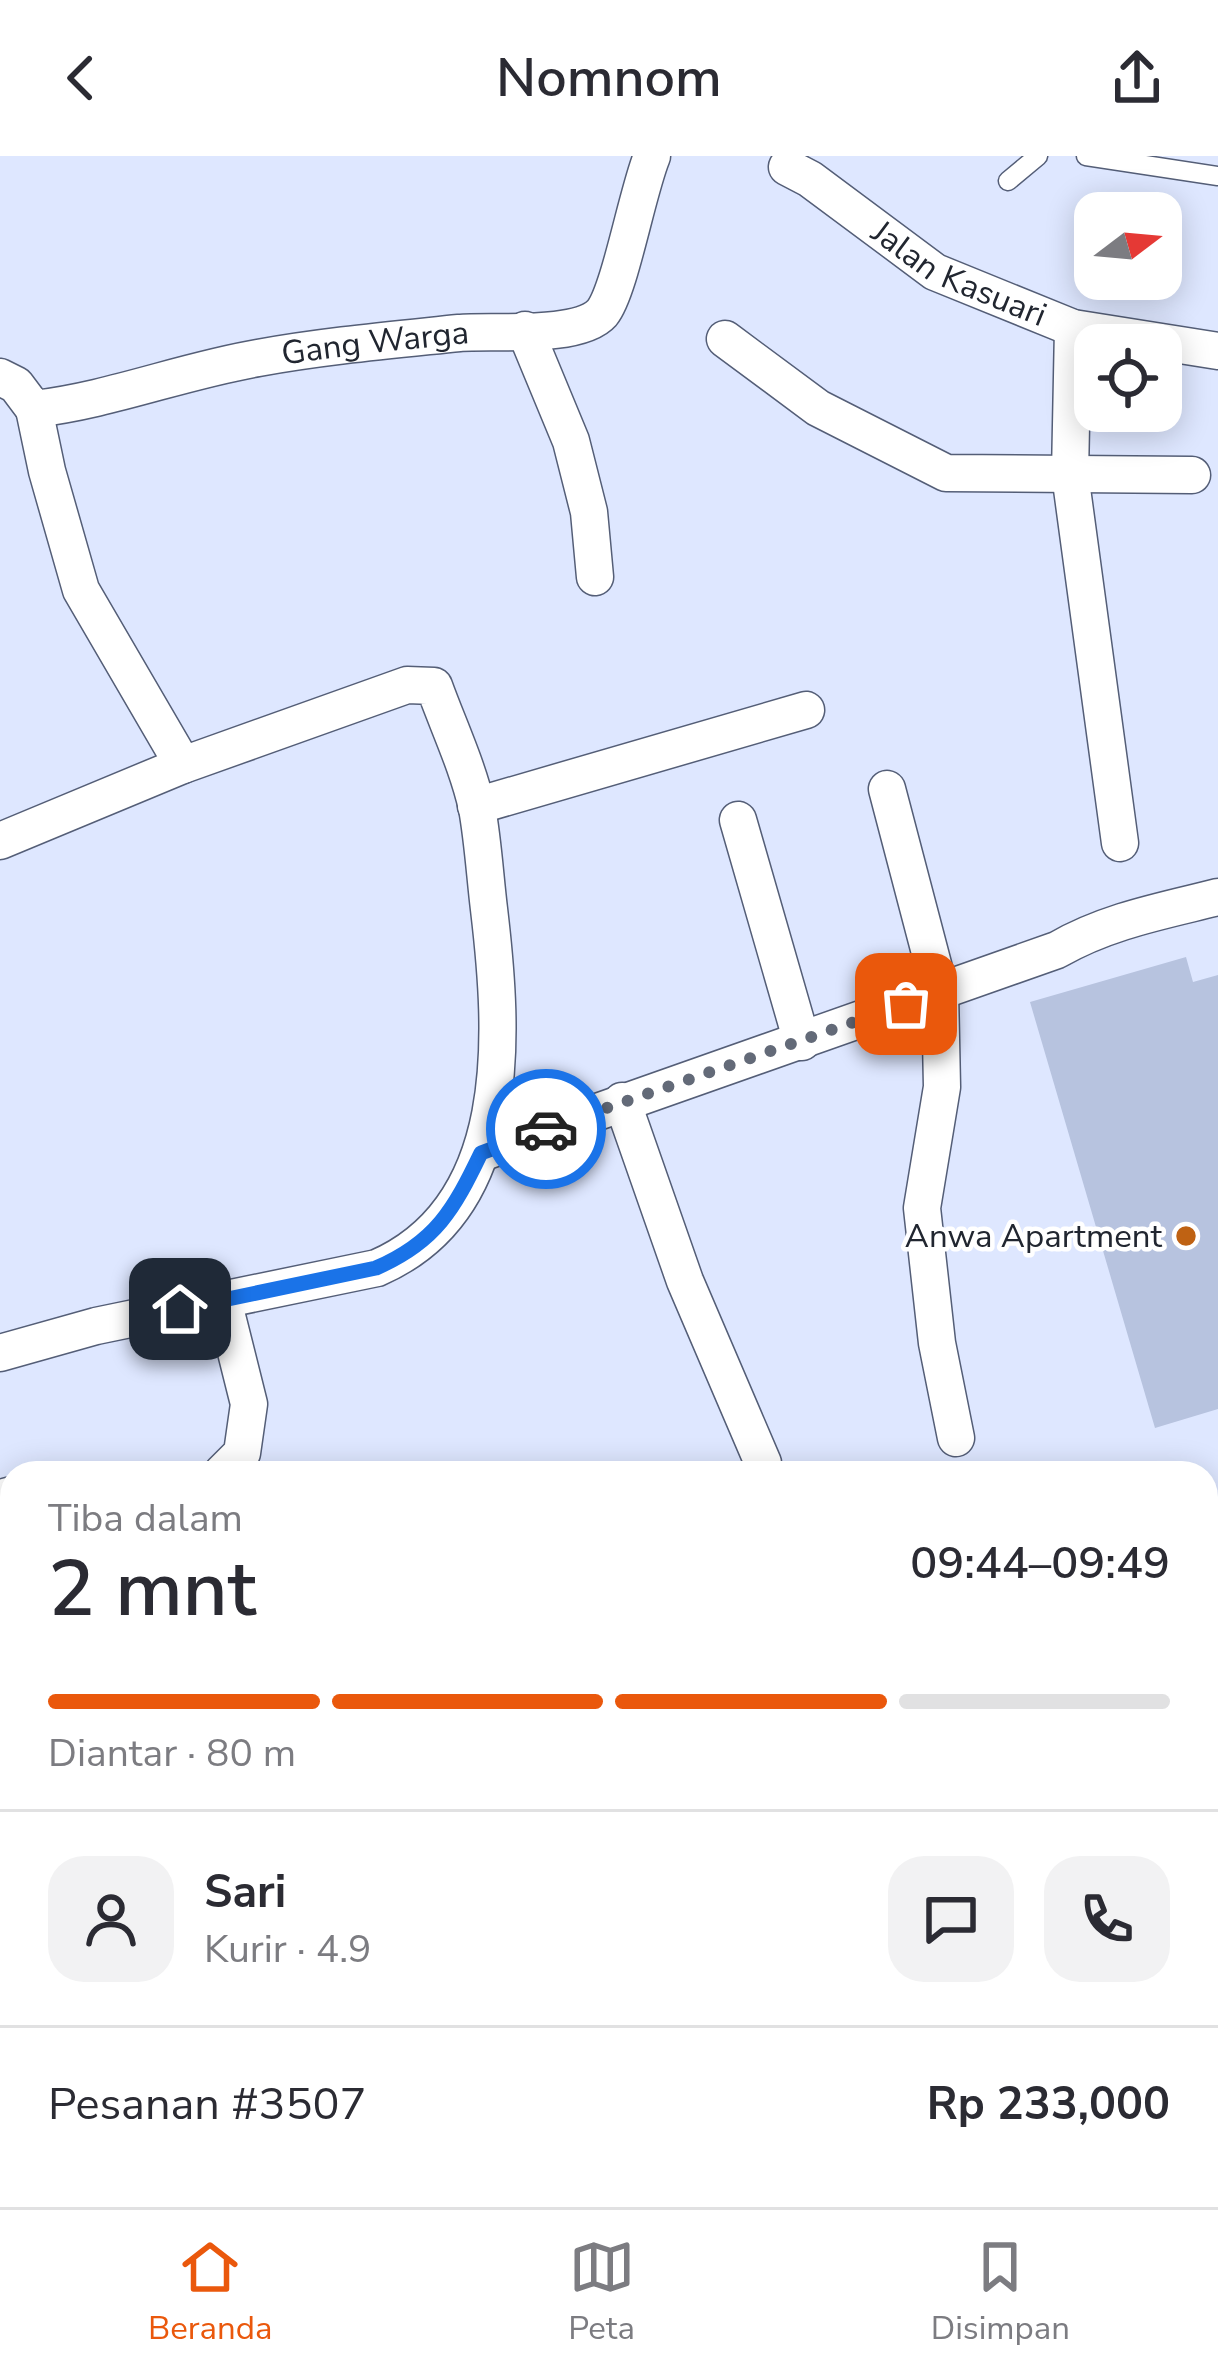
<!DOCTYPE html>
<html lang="id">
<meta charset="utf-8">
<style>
:root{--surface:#fff;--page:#f2f2f3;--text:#2b2b33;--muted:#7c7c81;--line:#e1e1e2;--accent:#ea580c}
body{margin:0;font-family:"Nunito Sans",sans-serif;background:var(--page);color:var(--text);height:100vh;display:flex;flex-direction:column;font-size:45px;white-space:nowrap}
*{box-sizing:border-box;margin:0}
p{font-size:39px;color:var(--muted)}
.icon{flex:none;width:66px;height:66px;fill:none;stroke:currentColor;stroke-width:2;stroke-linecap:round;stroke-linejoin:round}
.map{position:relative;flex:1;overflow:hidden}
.drawer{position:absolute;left:0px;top:1305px;width:1218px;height:747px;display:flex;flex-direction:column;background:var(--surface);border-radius:36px 36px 0 0;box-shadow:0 6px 30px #0003}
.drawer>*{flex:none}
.needle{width:78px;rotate:74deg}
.buttons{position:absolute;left:1074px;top:36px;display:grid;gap:24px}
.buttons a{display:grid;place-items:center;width:108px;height:108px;border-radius:24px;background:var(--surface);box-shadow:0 6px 30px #0003;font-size:60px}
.pin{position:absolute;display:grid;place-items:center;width:102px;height:102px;color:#fff;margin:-51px;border-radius:24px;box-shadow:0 6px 18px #0006}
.courier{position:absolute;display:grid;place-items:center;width:120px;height:120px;margin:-60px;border:9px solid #1a73e8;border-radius:50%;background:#fff;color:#222;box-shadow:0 3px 15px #0007}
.overview em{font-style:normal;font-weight:600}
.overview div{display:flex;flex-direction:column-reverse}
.overview{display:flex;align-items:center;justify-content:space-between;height:204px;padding:0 48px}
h1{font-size:78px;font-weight:600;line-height:90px}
.bar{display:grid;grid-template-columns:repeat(4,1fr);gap:18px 12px;align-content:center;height:144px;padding:0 48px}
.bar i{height:15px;border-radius:9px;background:var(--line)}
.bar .on{background:var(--accent)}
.bar p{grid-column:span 4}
.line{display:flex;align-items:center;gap:30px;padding:0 48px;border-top:3px solid var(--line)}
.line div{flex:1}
.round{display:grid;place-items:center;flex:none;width:126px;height:126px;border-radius:36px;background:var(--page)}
header{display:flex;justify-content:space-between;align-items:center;height:156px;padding:0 48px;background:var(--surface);font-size:54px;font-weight:600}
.tabs{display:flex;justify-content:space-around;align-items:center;height:168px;border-top:3px solid var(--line);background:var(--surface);font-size:33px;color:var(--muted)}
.tabs a{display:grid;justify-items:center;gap:6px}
.tabs .on{color:var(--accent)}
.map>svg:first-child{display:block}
.building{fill:#b7c3df}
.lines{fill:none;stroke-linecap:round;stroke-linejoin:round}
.service-casing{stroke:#545e77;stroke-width:21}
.minor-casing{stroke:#545e77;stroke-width:39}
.service{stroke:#fff;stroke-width:18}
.minor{stroke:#fff;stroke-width:36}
.done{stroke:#636a78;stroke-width:12;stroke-dasharray:0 21.6}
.route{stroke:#1a73e8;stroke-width:15}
.poi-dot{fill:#bf6213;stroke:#fff;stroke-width:4.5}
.labels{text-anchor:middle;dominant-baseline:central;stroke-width:9;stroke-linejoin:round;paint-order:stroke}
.street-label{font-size:33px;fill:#212630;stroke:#fff}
.poi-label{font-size:33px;fill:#212630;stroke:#fff;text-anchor:end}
</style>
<header><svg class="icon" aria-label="back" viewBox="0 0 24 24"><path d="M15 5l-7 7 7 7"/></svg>Nomnom<svg class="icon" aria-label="share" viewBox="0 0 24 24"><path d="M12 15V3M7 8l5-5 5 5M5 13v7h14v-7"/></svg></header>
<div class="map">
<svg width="1218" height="2051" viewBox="0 0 1218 2051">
<rect width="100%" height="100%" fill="#dee7ff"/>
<polygon class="building" points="1186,801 1193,826 1218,819 1218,1253 1155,1272 1030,846"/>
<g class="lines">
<g class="service-casing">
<g id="service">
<polyline points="1086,0 1218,20"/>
<polyline points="1008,25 1038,0"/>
</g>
</g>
<g class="minor-casing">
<g id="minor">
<path id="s1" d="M787,11l23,12 125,93 138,56 145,23"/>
<polyline points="1073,172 1070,318 1120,687"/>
<polyline points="525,174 571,285 589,356 595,421"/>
<polyline points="725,183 818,252 946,317 1192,319"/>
<path id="s2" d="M0,221l16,8 18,24c77,-9 148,-38 224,-51 66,-12 134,-18 201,-25 33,-3 120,6 143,-20 18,-22 35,-121 50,-157"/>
<polyline points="34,253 47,315 81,434 183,609"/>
<polyline points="887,633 940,835 942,931 922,1052 937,1187 956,1282"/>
<polyline points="476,650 806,554"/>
<polyline points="738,664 802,886"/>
<path d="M0,685l183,-76 224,-80 27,1c14,39 34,81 43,122 6,33 8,68 12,101 15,126 26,299 -112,359l-281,58 -96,27"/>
<polyline points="622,945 685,1125 763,1307"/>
<path d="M481,997l576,-203c50,-29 105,-39 161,-53"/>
<polyline points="222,1317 242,1297 249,1248 223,1144"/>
<polyline points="0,1342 12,1339"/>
<polyline points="1206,1582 1218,1575"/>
<polyline points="0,1933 12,1932"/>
<polyline points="1206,1936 1214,1964"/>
<polyline points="309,2040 312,2051"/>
<polyline points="498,2040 501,2051"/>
<polyline points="681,2040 684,2051"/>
<polyline points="860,2040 864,2051"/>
<polyline points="1045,2040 1048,2051"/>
<polyline points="6,2051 39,2040"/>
</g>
</g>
<use href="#service" class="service"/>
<use href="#minor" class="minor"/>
</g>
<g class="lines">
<polyline class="done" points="546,973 906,848"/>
<path class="route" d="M180,1153l196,-41c60,-26 78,-59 105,-115l65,-24"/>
</g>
<circle class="poi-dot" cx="1186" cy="1080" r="12"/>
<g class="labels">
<g class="street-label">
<text stroke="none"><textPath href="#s1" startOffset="204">Jalan Kasuari</textPath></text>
<text stroke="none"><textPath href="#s2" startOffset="396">Gang Warga</textPath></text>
</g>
<g class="poi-label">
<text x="1162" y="1080">Anwa Apartment</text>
</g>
</g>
</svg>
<div class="buttons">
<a><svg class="needle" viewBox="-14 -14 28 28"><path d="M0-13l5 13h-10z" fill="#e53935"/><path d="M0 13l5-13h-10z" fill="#7c7c81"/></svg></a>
<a><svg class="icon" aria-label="locate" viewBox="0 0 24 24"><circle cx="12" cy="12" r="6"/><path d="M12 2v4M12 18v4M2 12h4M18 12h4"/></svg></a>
</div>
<div class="pin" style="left:906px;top:848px;background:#ea580c"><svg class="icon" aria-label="bag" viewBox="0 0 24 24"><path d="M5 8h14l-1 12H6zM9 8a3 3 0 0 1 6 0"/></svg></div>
<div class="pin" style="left:180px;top:1153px;background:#1f2937"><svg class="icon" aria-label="home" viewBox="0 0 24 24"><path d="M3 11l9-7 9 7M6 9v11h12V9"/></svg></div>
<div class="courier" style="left:546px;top:973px"><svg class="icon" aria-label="car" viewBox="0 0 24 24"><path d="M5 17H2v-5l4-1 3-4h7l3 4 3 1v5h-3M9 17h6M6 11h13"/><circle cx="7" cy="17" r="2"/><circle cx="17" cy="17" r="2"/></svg></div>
<section class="drawer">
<div class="overview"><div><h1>2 mnt</h1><p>Tiba dalam</p></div><em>09:44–09:49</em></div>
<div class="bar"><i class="on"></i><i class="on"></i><i class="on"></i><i></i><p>Diantar · 80 m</p></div>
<div class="line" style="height:216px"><a class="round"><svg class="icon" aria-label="person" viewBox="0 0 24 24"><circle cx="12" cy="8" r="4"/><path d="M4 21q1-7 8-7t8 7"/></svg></a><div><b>Sari</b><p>Kurir · 4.9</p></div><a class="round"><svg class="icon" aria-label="chat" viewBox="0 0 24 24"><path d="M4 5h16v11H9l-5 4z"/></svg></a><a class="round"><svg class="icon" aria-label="phone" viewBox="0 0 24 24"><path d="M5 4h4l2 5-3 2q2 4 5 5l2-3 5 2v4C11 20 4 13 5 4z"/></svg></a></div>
<div class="line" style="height:156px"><div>Pesanan #3507</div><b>Rp 233,000</b></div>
</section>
</div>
<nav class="tabs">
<a class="on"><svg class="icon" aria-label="home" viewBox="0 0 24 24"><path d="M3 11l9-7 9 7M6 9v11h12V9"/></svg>Beranda</a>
<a><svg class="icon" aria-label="map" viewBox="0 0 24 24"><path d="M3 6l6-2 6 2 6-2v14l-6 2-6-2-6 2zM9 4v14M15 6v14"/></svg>Peta</a>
<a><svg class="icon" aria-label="saved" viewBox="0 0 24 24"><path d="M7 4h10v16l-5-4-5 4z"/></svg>Disimpan</a>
</nav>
